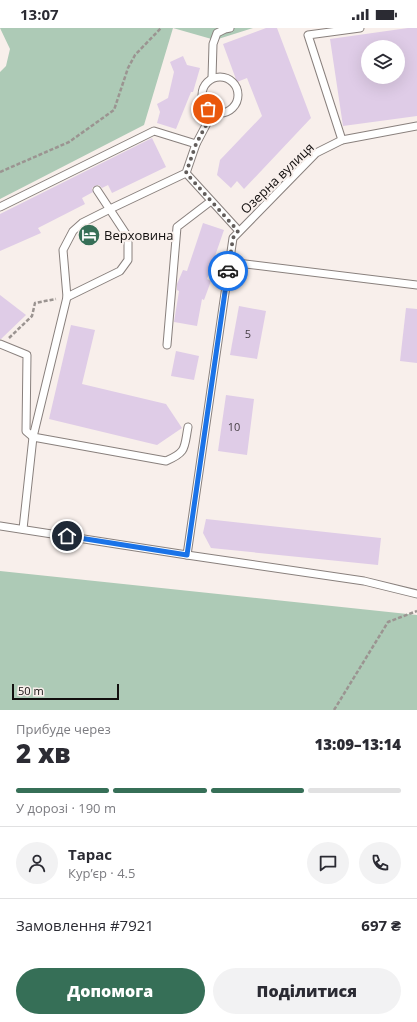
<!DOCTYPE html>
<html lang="uk">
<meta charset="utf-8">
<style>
:root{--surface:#fff;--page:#f2f2f3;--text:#2b2b33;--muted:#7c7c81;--line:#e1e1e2;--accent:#366f57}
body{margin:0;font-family:"Open Sans",sans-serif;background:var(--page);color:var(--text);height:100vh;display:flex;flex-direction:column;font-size:15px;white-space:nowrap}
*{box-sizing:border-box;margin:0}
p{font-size:13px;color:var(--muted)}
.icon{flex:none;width:22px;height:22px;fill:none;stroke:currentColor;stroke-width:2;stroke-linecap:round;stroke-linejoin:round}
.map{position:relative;height:682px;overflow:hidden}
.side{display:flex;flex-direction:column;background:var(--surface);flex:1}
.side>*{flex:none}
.buttons{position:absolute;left:361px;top:12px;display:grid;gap:8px}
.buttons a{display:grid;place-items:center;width:44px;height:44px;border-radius:50%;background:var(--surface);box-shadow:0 4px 16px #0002;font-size:20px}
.scale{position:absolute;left:12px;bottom:10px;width:107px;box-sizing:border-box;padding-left:4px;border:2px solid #120f0e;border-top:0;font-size:11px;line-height:14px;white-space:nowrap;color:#120f0e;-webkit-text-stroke:3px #f8efeb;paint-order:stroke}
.pin{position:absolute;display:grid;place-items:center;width:34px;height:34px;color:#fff;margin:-17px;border:2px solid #fff;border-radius:50%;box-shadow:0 1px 4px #0007}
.courier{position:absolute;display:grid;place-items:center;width:40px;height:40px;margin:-20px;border:3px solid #1a73e8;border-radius:50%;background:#fff;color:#222;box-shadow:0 1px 5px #0007}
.head em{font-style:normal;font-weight:800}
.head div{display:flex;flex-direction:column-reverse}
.head{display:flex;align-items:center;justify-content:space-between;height:68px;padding:0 16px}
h1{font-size:26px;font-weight:800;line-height:30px}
.bar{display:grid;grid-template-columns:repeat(4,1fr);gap:6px 4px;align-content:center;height:48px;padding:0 16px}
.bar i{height:5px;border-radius:3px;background:var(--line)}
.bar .current{background:var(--accent)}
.bar p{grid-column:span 4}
.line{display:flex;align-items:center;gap:10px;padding:0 16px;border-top:1px solid var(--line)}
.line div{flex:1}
.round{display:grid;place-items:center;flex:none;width:42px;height:42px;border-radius:21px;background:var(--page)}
.primary-button{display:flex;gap:8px;margin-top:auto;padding:8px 16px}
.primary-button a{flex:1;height:46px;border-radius:24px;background:var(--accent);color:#fff;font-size:16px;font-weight:800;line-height:46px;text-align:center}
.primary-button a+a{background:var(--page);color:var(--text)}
.status{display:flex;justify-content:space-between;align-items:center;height:28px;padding:0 20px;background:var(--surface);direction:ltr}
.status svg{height:11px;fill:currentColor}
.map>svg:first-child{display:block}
.forest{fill:#adcab6}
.building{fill:#dfcce7;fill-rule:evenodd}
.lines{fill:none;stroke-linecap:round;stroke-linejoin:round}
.lane-casing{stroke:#89807d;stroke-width:9}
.path{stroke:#9b9491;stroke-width:2.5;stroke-dasharray:4 2;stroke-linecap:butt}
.lane{stroke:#fff;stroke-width:7}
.done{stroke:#625d5b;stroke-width:4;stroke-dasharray:0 7.2}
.route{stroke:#1a73e8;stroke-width:5}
.labels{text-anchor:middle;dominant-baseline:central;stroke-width:4;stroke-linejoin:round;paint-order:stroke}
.number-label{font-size:11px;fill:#453e44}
.street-label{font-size:13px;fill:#120f0e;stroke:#f8efeb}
.poi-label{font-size:13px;fill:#120f0e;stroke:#f8efeb;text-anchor:start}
</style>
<div class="status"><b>13:07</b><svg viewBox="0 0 49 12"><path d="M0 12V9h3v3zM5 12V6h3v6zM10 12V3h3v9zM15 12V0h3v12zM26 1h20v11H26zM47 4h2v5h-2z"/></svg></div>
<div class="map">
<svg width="417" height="682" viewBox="0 0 417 682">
<rect width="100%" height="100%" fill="#f8efeb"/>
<g class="forest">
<polygon points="0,0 253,0 215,12 173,0 144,97 0,171 0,44 6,38 10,21"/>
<polygon points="0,543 417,587 417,682 0,682"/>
</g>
<g class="building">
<polygon points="266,0 277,0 311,90 244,161 237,153 231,160 217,147 220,132 262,88 247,50 237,54 223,16"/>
<path d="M408,0h9v88l-74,10 -13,-87zM368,19h30v30h-30z"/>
<polygon points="183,28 187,37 200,40 193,64 191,64 176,101 157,95 160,84 157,76 168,70 174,44 170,34"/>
<polygon points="152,110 166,139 112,165 108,157 102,160 99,157 95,158 92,160 93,164 82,170 85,176 38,200 41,205 0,223 0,186"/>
<polygon points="203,195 224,202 207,251 211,253 204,272 202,271 197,298 174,294 179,263 177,262 177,256 183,242 187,243"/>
<polygon points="0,267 26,287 1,311 0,311"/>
<polygon points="239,278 266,283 257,331 230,327"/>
<polygon points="406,280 417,281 417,335 400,333"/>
<polygon points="71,297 95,302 82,356 166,376 182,400 157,417 49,391"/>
<polygon points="176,323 199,328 194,352 171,348"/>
<polygon points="226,367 254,371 247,427 218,423"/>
<polygon points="206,491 381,510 378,537 211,520 203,505"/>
</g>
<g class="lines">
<g class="lane-casing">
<g id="lane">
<circle cx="220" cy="67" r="18"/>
<polyline points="212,50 213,16 217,5 225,1 230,0"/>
<polyline points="342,112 308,7 360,0"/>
<polyline points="186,145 239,203"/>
<polyline points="0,179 154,103 196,116"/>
<polyline points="229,234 417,257"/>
<polyline points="67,269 120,243 128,232 128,209 97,162"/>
<path d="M0,316l27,11 -1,76 7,6 133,24c21,-9 18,-13 22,-34"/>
<polyline points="167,317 177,199 211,173"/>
<polyline points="0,498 187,527 233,210 316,125 342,112 417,98"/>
<polyline points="23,501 33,409 67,269 63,222 73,203 82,195 110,181 186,145 196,116 213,84"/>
<polyline points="187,527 364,553 417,566"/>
</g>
</g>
<g class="path">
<polyline points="0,144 69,114 114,82 128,40 135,27 161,0"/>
<polyline points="9,310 32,288 35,275 56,271"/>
<polyline points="334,682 388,594 417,583"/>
</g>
<use href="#lane" class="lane"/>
</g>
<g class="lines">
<polyline class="done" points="208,81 213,84 196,116 186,145 238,203 233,210 228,243"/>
<polyline class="route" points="67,508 187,527 228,243"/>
</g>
<defs>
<g id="hotel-disc" transform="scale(1.15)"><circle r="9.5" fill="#366f57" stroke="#f8efeb"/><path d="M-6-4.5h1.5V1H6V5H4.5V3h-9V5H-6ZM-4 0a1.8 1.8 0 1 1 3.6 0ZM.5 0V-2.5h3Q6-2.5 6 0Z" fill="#fff"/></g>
</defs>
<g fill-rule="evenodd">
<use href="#hotel-disc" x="89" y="207"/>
</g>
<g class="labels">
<g class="number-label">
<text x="248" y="305">5</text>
<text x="234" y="398">10</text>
</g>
<g class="street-label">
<text transform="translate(277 150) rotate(-44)">Озерна вулиця</text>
</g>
<g class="poi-label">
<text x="104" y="207">Верховина</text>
</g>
</g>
</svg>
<div class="buttons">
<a><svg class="icon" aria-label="layers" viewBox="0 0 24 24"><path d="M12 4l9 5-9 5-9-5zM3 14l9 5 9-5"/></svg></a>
</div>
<div class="scale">50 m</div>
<div class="pin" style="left:208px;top:81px;background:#ea580c"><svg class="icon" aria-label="bag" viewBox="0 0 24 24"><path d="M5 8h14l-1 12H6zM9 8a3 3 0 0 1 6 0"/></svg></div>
<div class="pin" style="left:67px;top:508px;background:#1f2937"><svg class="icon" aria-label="home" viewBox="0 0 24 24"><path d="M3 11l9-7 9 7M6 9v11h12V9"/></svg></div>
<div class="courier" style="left:228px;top:243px"><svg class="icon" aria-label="car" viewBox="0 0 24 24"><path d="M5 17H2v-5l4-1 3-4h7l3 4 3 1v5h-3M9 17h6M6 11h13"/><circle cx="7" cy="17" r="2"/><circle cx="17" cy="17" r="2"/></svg></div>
</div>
<section class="side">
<div class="head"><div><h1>2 хв</h1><p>Прибуде через</p></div><em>13:09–13:14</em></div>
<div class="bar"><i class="current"></i><i class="current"></i><i class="current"></i><i></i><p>У дорозі · 190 m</p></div>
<div class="line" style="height:72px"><a class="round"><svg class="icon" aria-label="person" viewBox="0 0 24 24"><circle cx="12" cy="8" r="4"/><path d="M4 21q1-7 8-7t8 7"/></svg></a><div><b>Тарас</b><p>Кур’єр · 4.5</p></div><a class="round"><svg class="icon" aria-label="chat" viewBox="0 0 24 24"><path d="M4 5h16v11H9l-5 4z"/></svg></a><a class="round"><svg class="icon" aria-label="phone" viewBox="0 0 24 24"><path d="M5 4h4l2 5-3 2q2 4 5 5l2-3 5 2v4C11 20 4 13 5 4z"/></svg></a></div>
<div class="line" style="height:52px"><div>Замовлення #7921</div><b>697 ₴</b></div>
<div class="primary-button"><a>Допомога</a><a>Поділитися</a></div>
</section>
